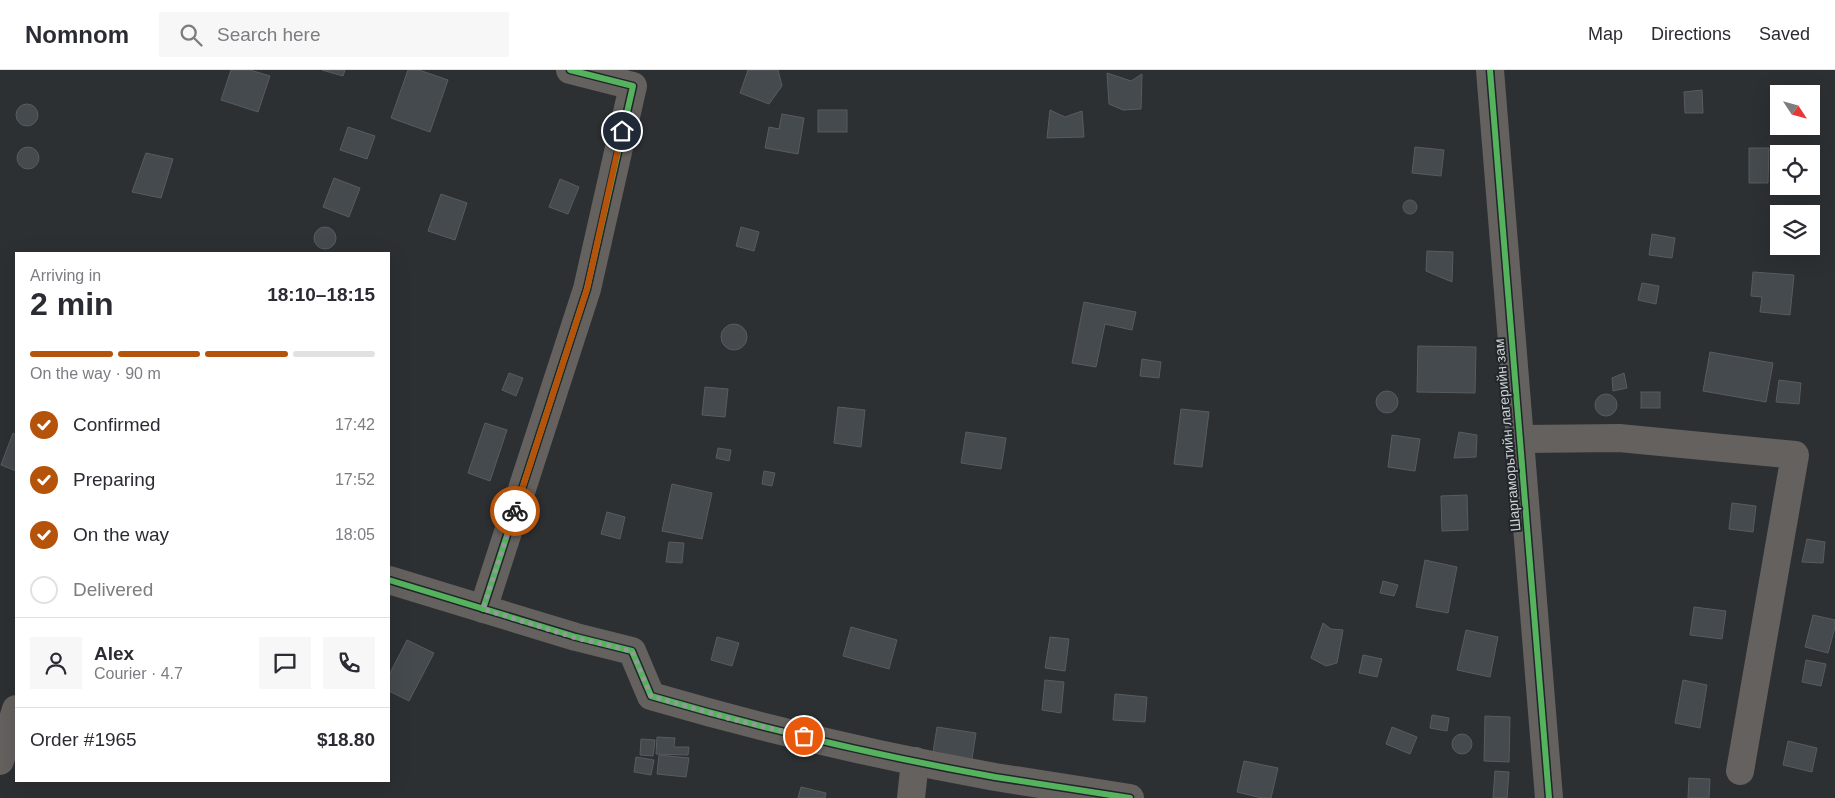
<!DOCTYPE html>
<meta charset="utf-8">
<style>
:root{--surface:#fff;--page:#f7f7f7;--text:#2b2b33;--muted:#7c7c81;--line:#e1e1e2;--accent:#b45309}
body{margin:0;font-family:Helvetica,sans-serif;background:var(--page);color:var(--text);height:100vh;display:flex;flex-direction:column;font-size:19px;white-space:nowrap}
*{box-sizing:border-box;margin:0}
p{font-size:16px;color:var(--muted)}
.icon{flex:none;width:28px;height:28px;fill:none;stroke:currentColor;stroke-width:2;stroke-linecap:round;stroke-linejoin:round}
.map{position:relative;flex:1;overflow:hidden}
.side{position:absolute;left:15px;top:182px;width:375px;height:530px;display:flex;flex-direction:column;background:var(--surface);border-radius:0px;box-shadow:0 5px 20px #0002}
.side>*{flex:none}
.needle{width:32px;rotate:126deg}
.fabs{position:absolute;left:1770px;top:15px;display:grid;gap:10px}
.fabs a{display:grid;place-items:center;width:50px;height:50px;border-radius:0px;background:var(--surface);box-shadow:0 5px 20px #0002;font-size:25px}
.pin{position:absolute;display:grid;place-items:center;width:42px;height:42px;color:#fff;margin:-21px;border:2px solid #fff;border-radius:50%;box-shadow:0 1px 5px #0007}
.courier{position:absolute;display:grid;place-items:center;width:50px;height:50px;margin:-25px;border:4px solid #b45309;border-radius:50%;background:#fff;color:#222;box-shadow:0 1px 6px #0007}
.summary em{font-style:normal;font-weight:800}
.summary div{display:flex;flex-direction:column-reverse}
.summary{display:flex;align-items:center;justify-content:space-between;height:85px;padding:0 15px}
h1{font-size:32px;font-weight:800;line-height:38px}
.bar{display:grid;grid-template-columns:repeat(4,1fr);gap:8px 5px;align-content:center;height:60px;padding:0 15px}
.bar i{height:6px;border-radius:4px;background:var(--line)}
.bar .on{background:var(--accent)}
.bar p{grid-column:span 4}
.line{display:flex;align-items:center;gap:12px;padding:0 15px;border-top:1px solid var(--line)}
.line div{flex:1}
.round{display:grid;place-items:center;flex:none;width:52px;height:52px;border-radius:0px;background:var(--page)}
ol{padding:0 15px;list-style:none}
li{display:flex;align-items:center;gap:15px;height:55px}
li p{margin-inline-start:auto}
li .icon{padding:5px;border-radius:50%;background:var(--accent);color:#fff;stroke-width:4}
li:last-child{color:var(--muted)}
li i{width:28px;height:28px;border:2px solid var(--line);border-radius:50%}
header{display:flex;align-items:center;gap:30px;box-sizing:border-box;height:70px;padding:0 25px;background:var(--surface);border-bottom:1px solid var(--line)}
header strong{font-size:24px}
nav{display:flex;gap:28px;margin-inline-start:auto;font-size:18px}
.search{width:350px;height:45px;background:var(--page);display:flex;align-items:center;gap:12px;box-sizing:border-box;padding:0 18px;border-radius:0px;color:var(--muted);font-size:19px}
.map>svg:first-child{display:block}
.building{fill:#454a4f;stroke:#595b5e}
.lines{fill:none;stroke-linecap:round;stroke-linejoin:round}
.minor{stroke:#64615f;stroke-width:28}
.cycleway-casing{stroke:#21262b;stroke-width:9}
.cycleway{stroke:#56b35d;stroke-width:6}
.done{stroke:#96999c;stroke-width:5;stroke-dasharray:0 9}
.route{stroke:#b45309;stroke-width:6}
.labels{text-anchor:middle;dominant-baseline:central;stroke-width:4;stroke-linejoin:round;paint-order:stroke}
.street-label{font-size:14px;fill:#ced2d5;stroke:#21262b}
</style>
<header>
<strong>Nomnom</strong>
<div class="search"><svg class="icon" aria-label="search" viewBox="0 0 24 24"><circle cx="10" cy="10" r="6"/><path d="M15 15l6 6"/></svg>Search here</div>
<nav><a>Map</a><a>Directions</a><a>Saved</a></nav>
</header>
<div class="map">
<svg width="1835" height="728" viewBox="0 0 1835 728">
<rect width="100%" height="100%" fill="#2d3033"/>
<g class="building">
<polygon points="231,0 250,0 270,6 258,42 221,30"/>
<polygon points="322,0 345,0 343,6"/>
<polygon points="408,0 419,0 448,10 430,62 391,48"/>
<polygon points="748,0 778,0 782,16 769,34 740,23"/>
<polygon points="1107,3 1131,11 1142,4 1141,39 1123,40 1109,34"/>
<polygon points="1702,20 1703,43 1685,43 1684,22"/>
<circle cx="27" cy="45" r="11"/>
<rect x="818" y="40" width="29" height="22"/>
<polygon points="1050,40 1065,47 1082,41 1084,67 1047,68"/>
<polygon points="782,44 804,48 798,84 765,78 769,57 779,59"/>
<polygon points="348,57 375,66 367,89 340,80"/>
<circle cx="28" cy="88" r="11"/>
<polygon points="1415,77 1444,80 1441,106 1412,103"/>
<polygon points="1749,78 1769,78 1768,113 1749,113"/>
<polygon points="146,83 173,89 161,128 132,122"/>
<polygon points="334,108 360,118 349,147 323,137"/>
<polygon points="560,109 579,117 568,144 549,137"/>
<polygon points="441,124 467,133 455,170 428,161"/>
<circle cx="1410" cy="137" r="7"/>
<circle cx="325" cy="168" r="11"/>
<polygon points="741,157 759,162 754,181 736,176"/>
<polygon points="1652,164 1675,168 1672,188 1649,185"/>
<polygon points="1427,181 1453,182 1452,212 1426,201"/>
<polygon points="1753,202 1794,205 1790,245 1760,242 1762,227 1751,226"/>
<polygon points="1642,213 1659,216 1656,234 1638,230"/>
<polygon points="1084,232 1136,242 1132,260 1105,254 1096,297 1072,293"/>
<circle cx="734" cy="267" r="13"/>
<polygon points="1418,276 1476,277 1475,323 1417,322"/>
<polygon points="1710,282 1773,293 1766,332 1703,321"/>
<polygon points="1142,289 1161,292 1159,308 1140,306"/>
<polygon points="509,303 523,308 516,326 502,320"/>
<polygon points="1624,303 1627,318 1613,321 1612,308"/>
<polygon points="1779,310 1801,313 1799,334 1776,332"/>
<polygon points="705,317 728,319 725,347 702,345"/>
<circle cx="1387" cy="332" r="11"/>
<rect x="1641" y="322" width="19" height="16"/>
<circle cx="1606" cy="335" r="11"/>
<polygon points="838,337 865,340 861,377 834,373"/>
<polygon points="1181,339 1209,342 1202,397 1174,394"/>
<polygon points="485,353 507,360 490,411 468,403"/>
<polygon points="966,362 1006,368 1001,399 961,393"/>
<polygon points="1459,362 1477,365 1476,387 1454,388"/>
<polygon points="13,363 16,365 16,401 1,395"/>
<polygon points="1392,365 1420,369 1415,401 1388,397"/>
<polygon points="718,378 731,380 729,391 716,388"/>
<polygon points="764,401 775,403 772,416 762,414"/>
<polygon points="672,414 712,423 702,469 662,461"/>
<polygon points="1467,425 1468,460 1442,461 1441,426"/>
<polygon points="1732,433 1756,436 1753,462 1729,459"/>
<polygon points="607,442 625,447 620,469 601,464"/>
<polygon points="1807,469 1825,472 1823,493 1802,492"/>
<polygon points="669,472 684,473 682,493 666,492"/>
<polygon points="1425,490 1457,497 1448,543 1416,537"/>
<polygon points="1383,511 1398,515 1394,526 1380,523"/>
<polygon points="1694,537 1726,541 1722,569 1690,565"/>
<polygon points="1813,545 1835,550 1835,557 1828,583 1805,577"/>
<polygon points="1323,553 1331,559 1343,560 1337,593 1326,596 1311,588"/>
<polygon points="851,557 897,570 889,599 843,586"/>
<polygon points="1466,560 1498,567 1490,607 1457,600"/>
<polygon points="717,567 739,573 732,596 711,590"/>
<polygon points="1050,567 1069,569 1065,601 1045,598"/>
<polygon points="407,570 434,583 409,631 389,621 389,605"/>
<polygon points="1363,585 1382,589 1377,607 1359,603"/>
<polygon points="1806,590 1826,594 1821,616 1802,612"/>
<polygon points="1045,610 1064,612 1061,643 1042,640"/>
<polygon points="1683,610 1707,615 1700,658 1675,653"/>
<polygon points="1115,624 1147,627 1145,652 1113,650"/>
<polygon points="1432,645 1449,648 1447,661 1430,658"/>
<polygon points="1485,646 1510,647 1509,692 1484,691"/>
<polygon points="937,657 976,663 971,695 932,689"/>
<polygon points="1392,657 1417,667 1410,684 1386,674"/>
<circle cx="1462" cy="674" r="10"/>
<polygon points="657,667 675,668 674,677 689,677 688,685 656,684"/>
<polygon points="641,669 655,670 653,686 640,685"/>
<polygon points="1788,671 1817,678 1812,702 1783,695"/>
<polygon points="659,685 689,688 686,707 657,704"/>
<polygon points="636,687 654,690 651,705 634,702"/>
<polygon points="1244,691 1278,698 1271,728 1262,728 1237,722"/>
<polygon points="1495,701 1509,702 1507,728 1493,728"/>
<polygon points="1689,708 1710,709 1709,728 1688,728"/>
<polygon points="801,717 826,723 825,728 798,728"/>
</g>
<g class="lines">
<g class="minor">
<polyline points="1490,0 1549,728"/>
<polyline points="1520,369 1619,368 1795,385 1740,701"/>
<path d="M389,510l187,57 56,14 19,45c113,33 228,60 344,81 45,7 90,14 135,21"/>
<polyline points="483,539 587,219 633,16 570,0"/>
<polyline points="0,691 16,639"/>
<polyline points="911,728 915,691"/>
</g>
<g class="cycleway-casing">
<g id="cycleway">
<polyline points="1490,0 1549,728"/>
<path d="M389,510l187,57 56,14 19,45c113,33 228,60 344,81 45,7 90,14 135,21"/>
<polyline points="483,539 587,219 633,16 570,0"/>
</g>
</g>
<use href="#cycleway" class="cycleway"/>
</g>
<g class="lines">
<polyline class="done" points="515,441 483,539 576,568 632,581 651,626 731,649 804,666"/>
<polyline class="route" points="515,441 587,219 622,61"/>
</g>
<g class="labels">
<g class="street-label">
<text transform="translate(1507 365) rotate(-95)">Шаргаморьтийн лагерийн зам</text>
</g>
</g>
</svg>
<div class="fabs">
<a><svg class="needle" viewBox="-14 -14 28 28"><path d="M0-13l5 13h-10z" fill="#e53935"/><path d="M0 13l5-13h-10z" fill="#7c7c81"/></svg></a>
<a><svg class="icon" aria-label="locate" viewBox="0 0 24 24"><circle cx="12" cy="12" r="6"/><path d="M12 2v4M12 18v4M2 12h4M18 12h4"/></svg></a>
<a><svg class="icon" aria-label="layers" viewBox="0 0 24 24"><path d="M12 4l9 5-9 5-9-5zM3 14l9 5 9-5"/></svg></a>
</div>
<div class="pin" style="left:804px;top:666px;background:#ea580c"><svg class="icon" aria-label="bag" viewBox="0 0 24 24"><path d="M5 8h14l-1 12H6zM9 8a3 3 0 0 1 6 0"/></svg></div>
<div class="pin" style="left:622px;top:61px;background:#1f2937"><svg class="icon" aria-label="home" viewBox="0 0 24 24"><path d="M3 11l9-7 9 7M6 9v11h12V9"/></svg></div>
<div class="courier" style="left:515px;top:441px"><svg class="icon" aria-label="bike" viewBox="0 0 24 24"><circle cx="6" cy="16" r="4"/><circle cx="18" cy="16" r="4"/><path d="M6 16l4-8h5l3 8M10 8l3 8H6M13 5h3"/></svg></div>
<section class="side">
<div class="summary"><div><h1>2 min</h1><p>Arriving in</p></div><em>18:10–18:15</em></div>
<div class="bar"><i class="on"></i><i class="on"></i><i class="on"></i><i></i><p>On the way · 90 m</p></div>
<ol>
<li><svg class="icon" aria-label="check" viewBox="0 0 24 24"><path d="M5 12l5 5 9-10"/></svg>Confirmed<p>17:42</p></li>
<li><svg class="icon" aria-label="check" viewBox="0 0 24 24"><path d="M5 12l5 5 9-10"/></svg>Preparing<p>17:52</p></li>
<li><svg class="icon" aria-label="check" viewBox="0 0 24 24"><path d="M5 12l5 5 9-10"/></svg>On the way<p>18:05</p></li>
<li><i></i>Delivered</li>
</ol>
<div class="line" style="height:90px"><a class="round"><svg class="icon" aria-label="person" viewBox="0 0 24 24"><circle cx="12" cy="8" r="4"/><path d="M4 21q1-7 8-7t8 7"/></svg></a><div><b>Alex</b><p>Courier · 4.7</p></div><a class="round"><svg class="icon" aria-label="chat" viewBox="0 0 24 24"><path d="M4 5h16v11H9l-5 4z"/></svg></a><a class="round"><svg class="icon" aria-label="phone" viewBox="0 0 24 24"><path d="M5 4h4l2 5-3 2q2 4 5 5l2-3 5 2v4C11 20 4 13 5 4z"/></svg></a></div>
<div class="line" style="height:65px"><div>Order #1965</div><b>$18.80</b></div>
</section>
</div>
